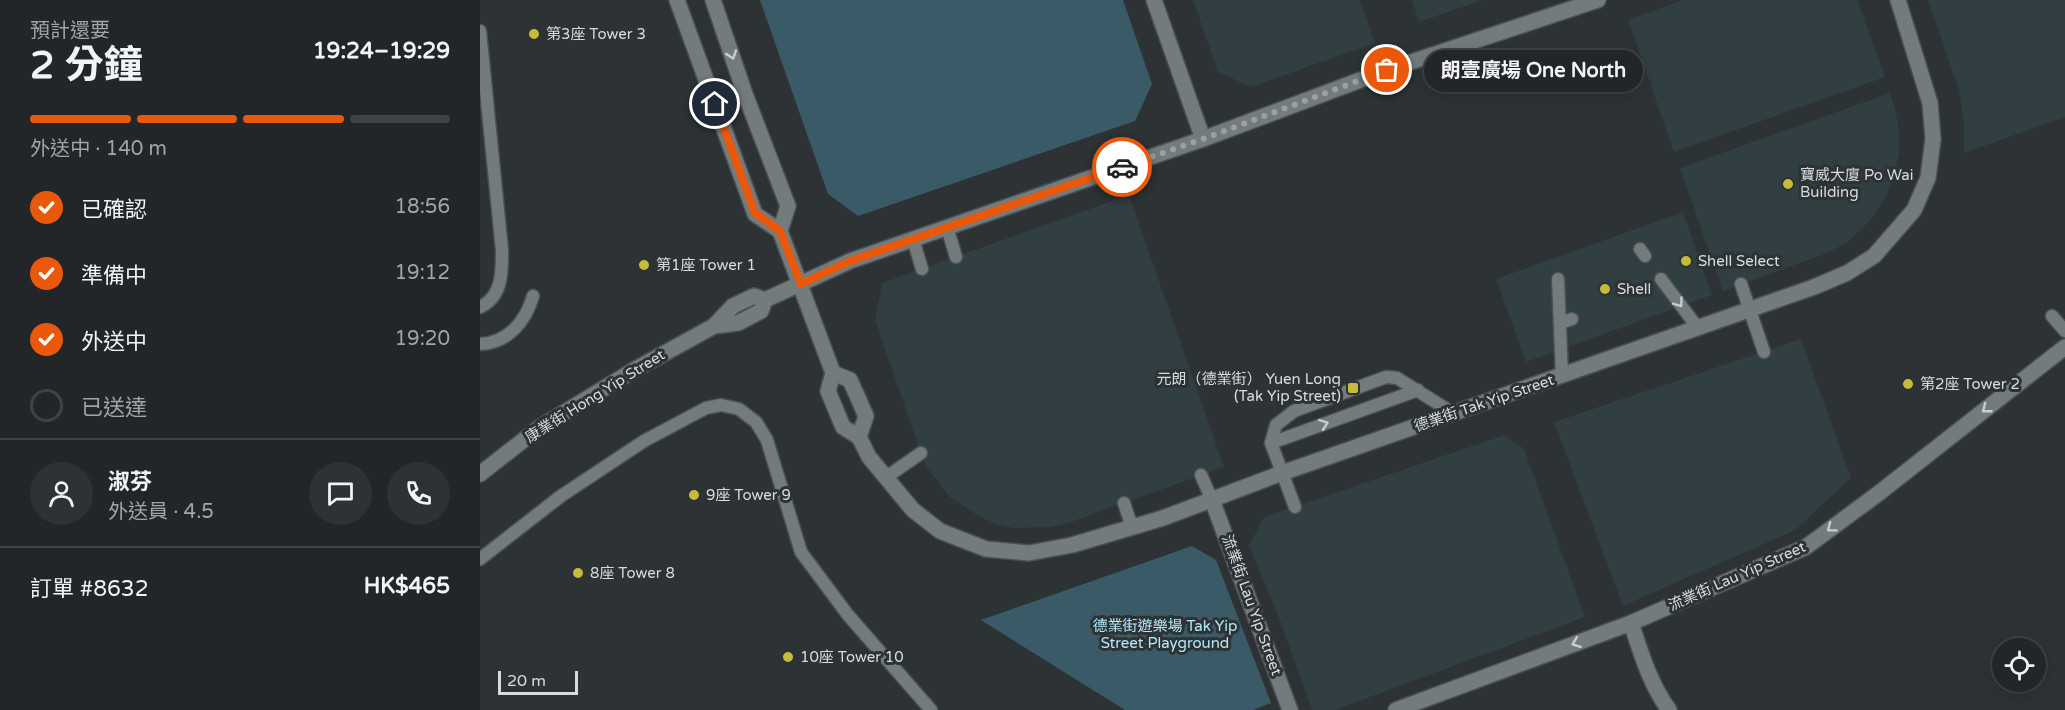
<!DOCTYPE html>
<html lang="zh-TW">
<meta charset="utf-8">
<style>
:root{--surface:#222628;--page:#2e3234;--text:#f1f3f6;--muted:#a2a5a8;--line:#3f4345;--accent:#ea580c}
body{margin:0;font-family:"Varela Round","Noto Sans TC",sans-serif;background:var(--page);color:var(--text);height:100vh;display:flex;flex-direction:column;font-size:22px;white-space:nowrap}
*{box-sizing:border-box;margin:0}
p{font-size:20px;color:var(--muted)}
.icon{flex:none;width:33px;height:33px;fill:none;stroke:currentColor;stroke-width:2;stroke-linecap:round;stroke-linejoin:round}
.map{position:relative;flex:1;overflow:hidden}
.details{display:flex;flex-direction:column;background:var(--surface);width:480px}
.details>*{flex:none}
.fabs{position:absolute;left:1512px;top:638px;display:grid;gap:12px}
.fabs a{display:grid;place-items:center;width:54px;height:54px;border-radius:50%;background:var(--surface);box-shadow:0 3px 15px #0003,0 0 0 2px var(--line);font-size:30px}
.scale{position:absolute;left:18px;bottom:15px;width:80px;box-sizing:border-box;padding-left:6px;border:3px solid #d8dbdd;border-top:0;font-size:16px;line-height:21px;white-space:nowrap;color:#d8dbdd;-webkit-text-stroke:4px #2d3335;paint-order:stroke}
.pin{position:absolute;display:grid;place-items:center;width:51px;height:51px;color:#fff;margin:-26px;border:3px solid #fff;border-radius:50%;box-shadow:0 2px 6px #0007}
.courier{position:absolute;display:grid;place-items:center;width:60px;height:60px;margin:-30px;border:4px solid #ea580c;border-radius:50%;background:#fff;color:#222;box-shadow:0 2px 8px #0007}
.bubble{position:absolute;height:42px;border-radius:21px;background:var(--surface);box-shadow:0 3px 15px #0003,0 0 0 2px var(--line);font-size:20px;font-weight:700;line-height:42px;text-align:center}
.summary em{font-style:normal;font-weight:700}
.summary div{display:flex;flex-direction:column-reverse}
.summary{display:flex;align-items:center;justify-content:space-between;height:102px;padding:0 30px}
h1{font-size:39px;font-weight:700;line-height:45px}
.bar{display:grid;grid-template-columns:repeat(4,1fr);gap:9px 6px;align-content:center;height:72px;padding:0 30px}
.bar i{height:8px;border-radius:4px;background:var(--line)}
.bar .on{background:var(--accent)}
.bar p{grid-column:span 4}
.line{display:flex;align-items:center;gap:15px;padding:0 30px;border-top:2px solid var(--line)}
.line div{flex:1}
.round{display:grid;place-items:center;flex:none;width:63px;height:63px;border-radius:32px;background:var(--page)}
ol{padding:0 30px;list-style:none}
li{display:flex;align-items:center;gap:18px;height:66px}
li p{margin-inline-start:auto}
li .icon{padding:6px;border-radius:50%;background:var(--accent);color:#fff;stroke-width:4}
li:last-child{color:var(--muted)}
li i{width:33px;height:33px;border:3px solid var(--line);border-radius:50%}
main{display:flex;flex:1;min-height:0}
.map>svg:first-child{display:block}
.built{fill:#313e42}
.park{fill:#395a66}
.lines{fill:none;stroke-linecap:round;stroke-linejoin:round}
.lane-casing{stroke:#4c5052;stroke-width:15}
.street-casing{stroke:#4c5052;stroke-width:18}
.secondary-casing{stroke:#4c5052;stroke-width:18}
.lane{stroke:#747b7d;stroke-width:12}
.street{stroke:#747b7d;stroke-width:15}
.secondary{stroke:#747b7d;stroke-width:15}
.oneway{stroke:#c9cdcf}
.done{stroke:#9ca0a2;stroke-width:6;stroke-dasharray:0 10.8}
.route{stroke:#ea580c;stroke-width:8}
.poi-dot{fill:#c6bc3c;stroke:#2d3335;stroke-width:2}
.labels{text-anchor:middle;dominant-baseline:central;stroke-width:6;stroke-linejoin:round;paint-order:stroke}
.poi-label{font-size:15px;fill:#d8dbdd;stroke:#2d3335;text-anchor:start}
.street-label{font-size:15px;fill:#d8dbdd;stroke:#2d3335}
.park-label{font-size:15px;fill:#b3e8fb;stroke:#2d3335}
</style>
<main>
<section class="details">
<div class="summary"><div><h1>2 分鐘</h1><p>預計還要</p></div><em>19:24–19:29</em></div>
<div class="bar"><i class="on"></i><i class="on"></i><i class="on"></i><i></i><p>外送中 · 140 m</p></div>
<ol>
<li><svg class="icon" aria-label="check" viewBox="0 0 24 24"><path d="M5 12l5 5 9-10"/></svg>已確認<p>18:56</p></li>
<li><svg class="icon" aria-label="check" viewBox="0 0 24 24"><path d="M5 12l5 5 9-10"/></svg>準備中<p>19:12</p></li>
<li><svg class="icon" aria-label="check" viewBox="0 0 24 24"><path d="M5 12l5 5 9-10"/></svg>外送中<p>19:20</p></li>
<li><i></i>已送達</li>
</ol>
<div class="line" style="height:108px"><a class="round"><svg class="icon" aria-label="person" viewBox="0 0 24 24"><circle cx="12" cy="8" r="4"/><path d="M4 21q1-7 8-7t8 7"/></svg></a><div><b>淑芬</b><p>外送員 · 4.5</p></div><a class="round"><svg class="icon" aria-label="chat" viewBox="0 0 24 24"><path d="M4 5h16v11H9l-5 4z"/></svg></a><a class="round"><svg class="icon" aria-label="phone" viewBox="0 0 24 24"><path d="M5 4h4l2 5-3 2q2 4 5 5l2-3 5 2v4C11 20 4 13 5 4z"/></svg></a></div>
<div class="line" style="height:78px"><div>訂單 #8632</div><b>HK$465</b></div>
</section>
<div class="map">
<svg width="1585" height="710" viewBox="0 0 1585 710">
<rect width="100%" height="100%" fill="#2d3335"/>
<g class="built">
<polygon points="713,0 880,0 895,43 771,87 738,72"/>
<polygon points="932,0 1003,0 939,22"/>
<polygon points="1203,0 1377,0 1405,77 1194,152 1148,20"/>
<polygon points="1448,0 1585,0 1585,117 1484,153 1484,122 1479,90"/>
<polygon points="1410,93 1416,113 1419,133 1419,154 1414,174 1407,194 1397,212 1383,228 1368,241 1350,252 1243,291 1200,168"/>
<polygon points="649,195 744,467 588,523 570,527 534,528 516,524 500,517 470,497 448,469 441,453 395,320 402,283"/>
<polygon points="1203,212 1232,295 1046,362 1016,279"/>
<polygon points="1321,339 1371,478 1315,530 1143,606 1074,422"/>
<polygon points="1025,435 1044,449 1105,617 855,710 832,710 798,615 769,546 784,517"/>
</g>
<g class="park">
<polygon points="280,0 643,0 672,84 655,121 378,216 348,194"/>
<polygon points="712,546 736,560 791,703 773,710 645,710 501,620"/>
</g>
<g class="lines">
<g class="lane-casing">
<g id="lane">
<path d="M0,31l22,219c0,22 1,46 -22,57"/>
<polyline points="467,227 476,257"/>
<polyline points="433,239 442,269"/>
<polyline points="1160,249 1165,256"/>
<polyline points="1078,279 1082,376"/>
<polyline points="1181,279 1218,328"/>
<polyline points="1261,284 1284,352"/>
<polyline points="1572,316 1585,331"/>
<polyline points="1080,323 1092,319"/>
<path d="M0,344c28,-1 46,-23 53,-48"/>
<polyline points="791,443 938,390"/>
<polyline points="721,475 732,500"/>
<polyline points="405,478 441,453"/>
<polyline points="644,503 652,527"/>
<polyline points="815,507 791,443 796,425 814,411 906,377 917,378 973,413"/>
<polyline points="0,559 81,496 164,441 226,408 241,405 259,409 276,422 287,440 321,552 368,615 451,710"/>
</g>
</g>
<g class="street-casing">
<g id="street">
<polyline points="674,0 723,139"/>
<polyline points="732,500 810,710"/>
<path d="M1151,623c10,30 19,61 38,87"/>
<polyline points="916,710 1151,623 1326,547 1399,493 1585,347"/>
</g>
</g>
<g class="secondary-casing">
<g id="secondary">
<polyline points="197,0 275,214 300,231"/>
<polyline points="233,0 265,94 308,206 300,231 353,373 348,391 363,427 379,437 389,457 433,510 460,531 506,549 549,553 592,545 683,518 802,473 1334,287 1367,273 1394,256 1434,210 1448,178 1453,139 1450,103 1418,0"/>
<polyline points="234,326 258,323 281,311 285,300 370,261 723,139 907,70 1118,0"/>
<polyline points="353,373 370,380 386,416 379,437"/>
<polyline points="0,474 59,428 154,370 234,326 253,306 274,296 285,300"/>
</g>
</g>
<use href="#lane" class="lane"/>
<use href="#street" class="street"/>
<use href="#secondary" class="secondary"/>
</g>
<defs><path id="oneway-chevron" d="M-2-3.5L2.5 0L-2 3.5" fill="none" stroke-width="1.6" stroke-linecap="round" stroke-linejoin="round" transform="scale(1.5)"/></defs>
<g class="oneway">
<use href="#oneway-chevron" transform="translate(252 55) rotate(71)"/>
<use href="#oneway-chevron" transform="translate(1199 303) rotate(54)"/>
<use href="#oneway-chevron" transform="translate(1506 409) rotate(142)"/>
<use href="#oneway-chevron" transform="translate(844 424) rotate(-20)"/>
<use href="#oneway-chevron" transform="translate(1351 528) rotate(143)"/>
<use href="#oneway-chevron" transform="translate(1096 643) rotate(159)"/>
</g>
<g class="lines">
<polyline class="done" points="642,167 723,139 907,70"/>
<polyline class="route" points="235,104 275,213 300,231 321,284 370,261 642,167"/>
</g>
<g class="poi-dot">
<circle cx="54" cy="34" r="6"/>
<circle cx="1308" cy="184" r="6"/>
<circle cx="1206" cy="261" r="6"/>
<circle cx="164" cy="265" r="6"/>
<circle cx="1125" cy="289" r="6"/>
<circle cx="1428" cy="384" r="6"/>
<rect x="867" y="382" width="12" height="12" rx="3"/>
<circle cx="214" cy="495" r="6"/>
<circle cx="98" cy="573" r="6"/>
<circle cx="308" cy="657" r="6"/>
</g>
<g class="labels">
<g class="poi-label">
<text x="66" y="34">第3座 Tower 3</text>
<text x="1320" y="175">寶威大廈 Po Wai<tspan x="1320" dy="17">Building</tspan></text>
<text x="1218" y="261">Shell Select</text>
<text x="176" y="265">第1座 Tower 1</text>
<text x="1137" y="289">Shell</text>
<text x="861" y="379" text-anchor="end">元朗（德業街） Yuen Long<tspan x="861" dy="17">(Tak Yip Street)</tspan></text>
<text x="1440" y="384">第2座 Tower 2</text>
<text x="226" y="495">9座 Tower 9</text>
<text x="110" y="573">8座 Tower 8</text>
<text x="320" y="657">10座 Tower 10</text>
</g>
<g class="street-label">
<text transform="translate(115 396) rotate(-32)">康業街 Hong Yip Street</text>
<text transform="translate(1004 403) rotate(-19)">德業街 Tak Yip Street</text>
<text transform="translate(1257 576) rotate(-24)">流業街 Lau Yip Street</text>
<text transform="translate(772 605) rotate(70)">流業街 Lau Yip Street</text>
</g>
<g class="park-label">
<text x="685" y="626">德業街遊樂場 Tak Yip<tspan x="685" dy="17">Street Playground</tspan></text>
</g>
</g>
</svg>
<div class="fabs">
<a><svg class="icon" aria-label="locate" viewBox="0 0 24 24"><circle cx="12" cy="12" r="6"/><path d="M12 2v4M12 18v4M2 12h4M18 12h4"/></svg></a>
</div>
<div class="scale">20 m</div>
<div class="pin" style="left:907px;top:70px;background:#ea580c"><svg class="icon" aria-label="bag" viewBox="0 0 24 24"><path d="M5 8h14l-1 12H6zM9 8a3 3 0 0 1 6 0"/></svg></div>
<div class="pin" style="left:235px;top:104px;background:#1f2937"><svg class="icon" aria-label="home" viewBox="0 0 24 24"><path d="M3 11l9-7 9 7M6 9v11h12V9"/></svg></div>
<div class="courier" style="left:642px;top:167px"><svg class="icon" aria-label="car" viewBox="0 0 24 24"><path d="M5 17H2v-5l4-1 3-4h7l3 4 3 1v5h-3M9 17h6M6 11h13"/><circle cx="7" cy="17" r="2"/><circle cx="17" cy="17" r="2"/></svg></div>
<div class="bubble" style="left:944px;top:50px;width:219px">朗壹廣場 One North</div>
</div>
</main>
